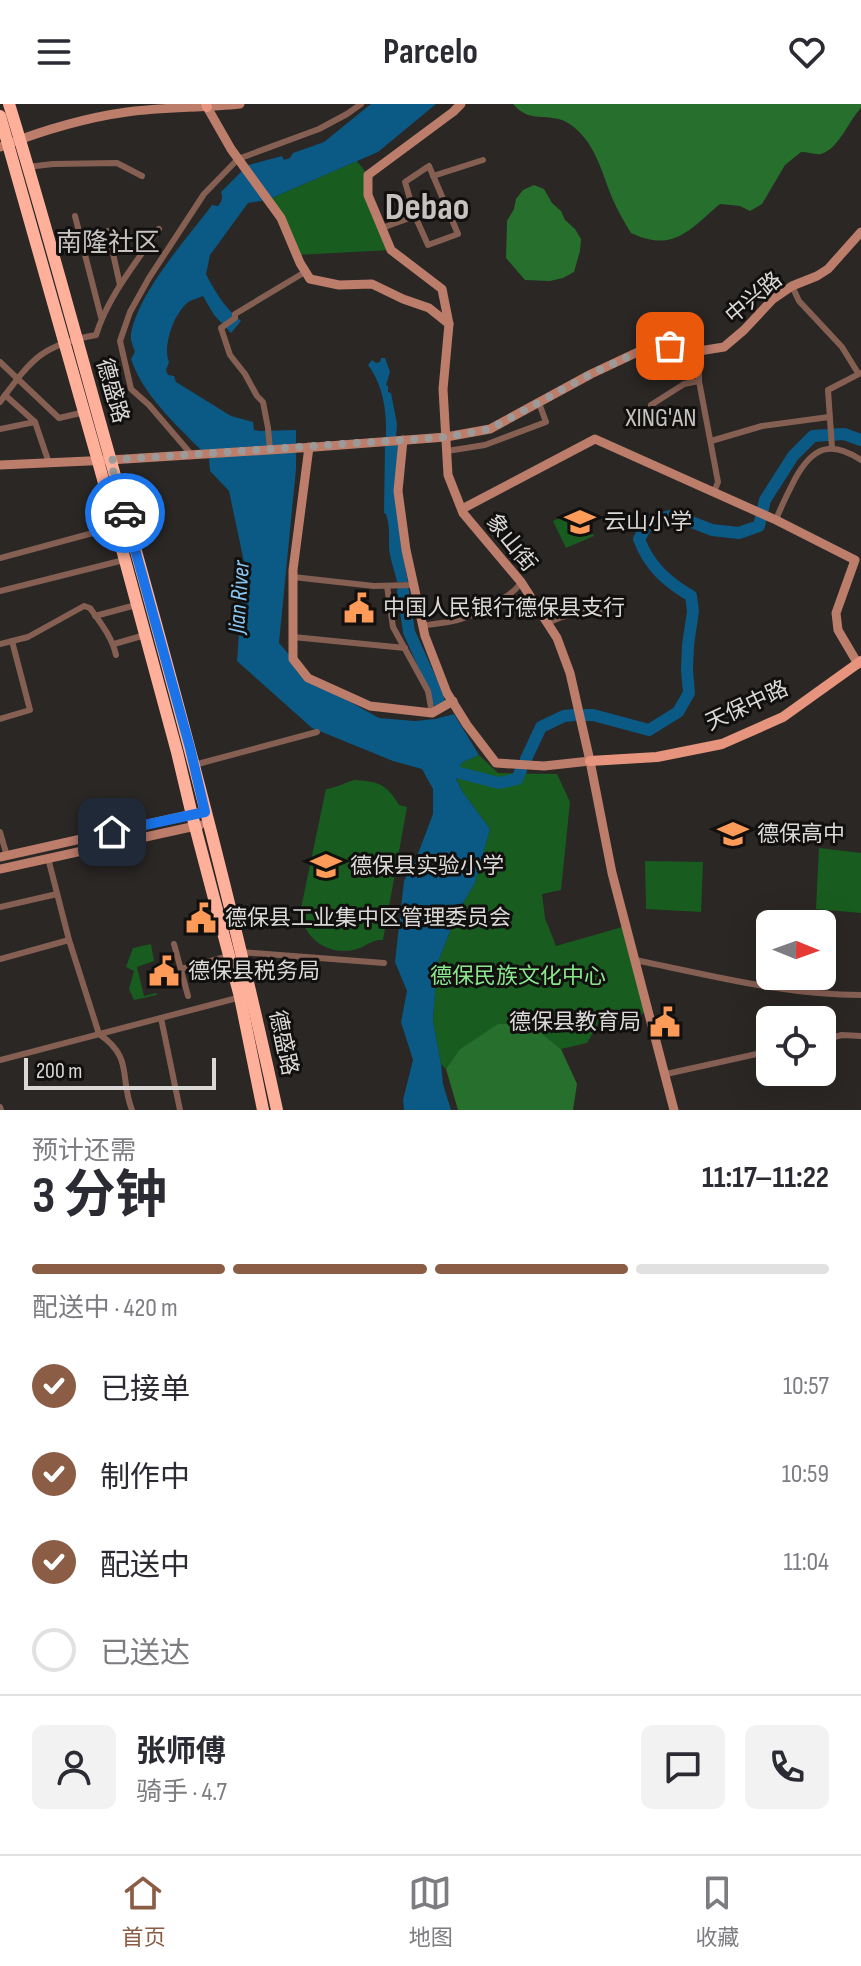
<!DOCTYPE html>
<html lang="zh">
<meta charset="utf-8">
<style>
:root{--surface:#fff;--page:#f2f2f3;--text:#2b2b33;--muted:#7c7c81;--line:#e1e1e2;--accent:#8a5d44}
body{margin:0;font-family:"Sofia Sans Condensed","Noto Sans SC",sans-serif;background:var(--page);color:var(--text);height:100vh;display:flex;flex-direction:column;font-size:30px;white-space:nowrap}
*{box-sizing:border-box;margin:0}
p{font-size:26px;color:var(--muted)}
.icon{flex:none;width:44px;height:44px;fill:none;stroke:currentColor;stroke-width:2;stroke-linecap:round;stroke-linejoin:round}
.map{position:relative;height:1006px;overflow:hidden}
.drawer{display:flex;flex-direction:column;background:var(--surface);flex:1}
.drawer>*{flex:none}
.needle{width:52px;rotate:91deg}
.buttons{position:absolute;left:756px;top:806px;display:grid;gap:16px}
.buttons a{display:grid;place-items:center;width:80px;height:80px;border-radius:12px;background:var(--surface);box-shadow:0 8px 32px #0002;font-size:40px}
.scale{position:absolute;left:24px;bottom:20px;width:192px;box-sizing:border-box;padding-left:8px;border:4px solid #dbd9d8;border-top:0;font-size:22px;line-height:28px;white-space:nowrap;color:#dbd9d8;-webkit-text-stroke:6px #11100f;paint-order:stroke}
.pin{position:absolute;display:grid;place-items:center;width:68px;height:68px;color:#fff;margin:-34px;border-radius:16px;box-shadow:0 4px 12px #0006}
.courier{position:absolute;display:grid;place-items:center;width:80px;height:80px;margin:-40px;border:6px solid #1a73e8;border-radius:50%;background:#fff;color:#222;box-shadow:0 2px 10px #0007}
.head em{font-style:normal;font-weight:700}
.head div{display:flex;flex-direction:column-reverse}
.head{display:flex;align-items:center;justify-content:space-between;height:136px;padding:0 32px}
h1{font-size:52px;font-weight:700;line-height:60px}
.bar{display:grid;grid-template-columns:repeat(4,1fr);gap:12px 8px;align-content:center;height:96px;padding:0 32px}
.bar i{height:10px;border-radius:6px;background:var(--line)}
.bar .selected{background:var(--accent)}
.bar p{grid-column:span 4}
.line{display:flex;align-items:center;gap:20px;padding:0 32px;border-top:2px solid var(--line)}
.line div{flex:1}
.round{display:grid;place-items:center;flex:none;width:84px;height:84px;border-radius:12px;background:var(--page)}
ol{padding:0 32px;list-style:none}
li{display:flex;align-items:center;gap:24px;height:88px}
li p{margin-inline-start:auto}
li .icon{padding:8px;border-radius:50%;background:var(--accent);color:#fff;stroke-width:4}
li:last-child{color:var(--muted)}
li i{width:44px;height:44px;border:4px solid var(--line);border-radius:50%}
header{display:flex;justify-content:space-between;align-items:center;height:104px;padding:0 32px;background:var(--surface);font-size:36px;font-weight:700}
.dock{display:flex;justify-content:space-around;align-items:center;height:112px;border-top:2px solid var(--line);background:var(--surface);font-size:22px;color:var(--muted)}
.dock a{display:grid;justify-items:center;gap:4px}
.dock .selected{color:var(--accent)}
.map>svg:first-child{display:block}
.green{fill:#185d1f}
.forest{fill:#266f2c}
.water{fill:#0b5985}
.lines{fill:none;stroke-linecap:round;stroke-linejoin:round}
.river{stroke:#0b5985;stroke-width:12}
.street{stroke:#865f53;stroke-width:6}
.secondary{stroke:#bc7d6b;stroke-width:9}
.primary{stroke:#e6947d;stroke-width:10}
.highway{stroke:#ffb09a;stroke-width:12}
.done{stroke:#9d9b99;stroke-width:8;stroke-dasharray:0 14.4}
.route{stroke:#1a73e8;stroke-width:10}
.labels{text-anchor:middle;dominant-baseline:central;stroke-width:6;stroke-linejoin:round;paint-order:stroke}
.street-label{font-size:22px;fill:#dbd9d8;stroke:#11100f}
.poi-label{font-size:22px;fill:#dbd9d8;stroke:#11100f;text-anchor:start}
.park-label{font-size:22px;fill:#89e78c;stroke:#11100f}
.water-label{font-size:24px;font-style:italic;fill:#89c8f6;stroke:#11100f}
.quarter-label{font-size:26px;fill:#c6c2c0;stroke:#11100f}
.town-label{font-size:38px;font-weight:bold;fill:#c6c2c0;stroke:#11100f}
</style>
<header><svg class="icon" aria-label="menu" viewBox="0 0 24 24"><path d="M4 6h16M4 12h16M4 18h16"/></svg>Parcelo<svg class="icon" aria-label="heart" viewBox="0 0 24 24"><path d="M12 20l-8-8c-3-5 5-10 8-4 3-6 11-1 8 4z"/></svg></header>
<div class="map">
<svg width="861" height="1006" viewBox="0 0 861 1006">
<rect width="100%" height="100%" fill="#2a2725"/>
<g class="green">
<polygon points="357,57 368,71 369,91 391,146 296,151 267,96"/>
<polygon points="580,405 594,432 566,444 553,417"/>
<polygon points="479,651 498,669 557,670 570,698 561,786 542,790 545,814 556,842 626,822 649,908 598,920 587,939 561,945 530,920 459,946 446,965 441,960 433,917 437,861 457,809 475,779 490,725 462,687 454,669 463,658"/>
<path d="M354,676c23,1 33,4 45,25l8,2 -24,133c-12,-1 -18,8 -30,10 -27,5 -48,-12 -53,-37l26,-124c10,-1 18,-6 28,-9z"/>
<polygon points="819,744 861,749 861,809 816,805"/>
<polygon points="645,757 703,758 701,808 646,805"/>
<polygon points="151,840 154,857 137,863 144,892 156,889 157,891 134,896 129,885 134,867 126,863 133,844"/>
</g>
<g class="forest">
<path d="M513,0h348v4c-12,12 -22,41 -40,46 -5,1 -14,-2 -20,-2l-16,13 -23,39 -12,7 -10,-5 -20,-2c-31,26 -46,49 -89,29 -7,-11 -13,-22 -18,-33 -11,-26 -16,-53 -38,-72 -22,-20 -43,-1 -62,-24z"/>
<polygon points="534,81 544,85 552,99 561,107 565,116 575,125 581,135 580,147 574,168 563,174 550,177 525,176 506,154 507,117 514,105 516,95 523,86"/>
<polygon points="498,920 530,920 561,945 577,980 573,1006 458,1006 446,965 459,946"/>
</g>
<g class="water">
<path d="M371,0h65l-58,48 -111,48 -19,3 -38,52 -4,19c9,18 19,34 35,47l-10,12 -17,-18 -11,-19c-4,2 -9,3 -13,5 -15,9 -28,45 -21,61l-3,8 2,5 6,1 2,6 55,34 22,6 1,8 6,1 36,-1v39l-17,174 13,15 5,14 19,14 20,8 43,24 36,3 20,-2 19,-5 25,41 -16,7 -9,12 8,17 28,38 -15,54 -18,30 -20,52 -4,56 8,43 2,20 8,26h-47l-1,-10 10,-40 -12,-38 6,-31 -12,-29 9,-81 15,-30 14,-37v-25l-11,-20 -29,-8 -81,-33 -75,-67 7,-99 -15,-71 -19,-20 -1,-13c-28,-29 -65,-60 -78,-99l4,-7c-2,-6 -5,-12 -4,-18 8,-43 55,-94 81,-129l6,1c4,-5 5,-7 3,-14l27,-27 34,-9 2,4 6,-2 3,-5 31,-11z"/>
<path d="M381,254h4l5,14 -4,13 2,1v6l3,1 6,31 -1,13h-10c1,-26 -3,-52 -18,-72l4,-5 4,3 4,-1z"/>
<path d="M398,341l-1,59 4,42 7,36h-11c-2,-10 -7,-23 -8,-34 0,-11 1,-22 -3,-34l-2,-1 1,-67z"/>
</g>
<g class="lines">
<g class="river">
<polyline points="403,487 409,528 436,588 439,598"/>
<path d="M585,611h8l56,15 29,-18 11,-19 -2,-23 1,-25 5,-34 -2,-15c-24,-14 -42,-30 -52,-57l10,-17 21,-6 19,5 23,9 27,3 20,-7 6,-26 28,-44 20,-20 31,-2 17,6"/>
<polyline points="526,655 541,623 564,612 574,611"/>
<polyline points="440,664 499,679 517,675 521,666"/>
</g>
<g class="street">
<polygon points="429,62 458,130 428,141 415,112 405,78"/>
<polyline points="27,63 53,60 117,59 142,72"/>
<polyline points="433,72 483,56"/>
<polyline points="75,112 101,213"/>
<polyline points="382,124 415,112"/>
<polyline points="108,127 120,181"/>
<polyline points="792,182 799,197 842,243 858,269"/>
<polyline points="699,247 699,277 718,378 714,388"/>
<polyline points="0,258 59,314 85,308"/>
<polyline points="5,291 35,318 49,359"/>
<path d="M0,298c32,-43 41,-57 96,-67 12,-39 40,-72 63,-106"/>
<polyline points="651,301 684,280 699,277"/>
<polyline points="0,325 35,318"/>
<polyline points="711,337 762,322 829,313"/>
<polyline points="832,344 828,286 861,269"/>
<polyline points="270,346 268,324 263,298 257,292 245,270 230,251 221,224 235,214 235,210 305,168"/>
<polyline points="447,347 485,341 546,318 539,299"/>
<polyline points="191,350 149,301 131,285 120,237 130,208 149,174 204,90 238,55 319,25 347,10 361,0"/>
<path d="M776,416c5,-14 12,-27 19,-41 17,-31 35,-40 66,-19"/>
<polyline points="0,454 115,423"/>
<polyline points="293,473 374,482 414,481"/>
<polyline points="387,482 393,523 428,587 432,609"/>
<polyline points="0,487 124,456"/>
<polyline points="95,512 136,501"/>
<path d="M547,519c19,-9 40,-13 60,-13"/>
<path d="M423,522c13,-3 27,-3 38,-7 16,-5 53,-23 60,-37"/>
<polyline points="293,533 405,544"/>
<path d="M0,540l28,-7 56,-31 6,2c10,14 22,29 26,47"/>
<polyline points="114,540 145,531"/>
<polyline points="0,615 30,606 12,537"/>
<polyline points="194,661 317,628"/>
<polyline points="0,728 7,752"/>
<polyline points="0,803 57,790"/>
<path d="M69,836l30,94c35,24 20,43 33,76"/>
<polyline points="174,840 188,892"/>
<polyline points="241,848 384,859"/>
<polyline points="0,855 69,836 48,754"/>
<path d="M635,856c75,15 149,35 226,35"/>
<polyline points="181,865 229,852"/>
<polyline points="161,914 180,1006"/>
<polyline points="822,936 842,931 861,932"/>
<polyline points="0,956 241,893"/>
<polyline points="666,970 770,947"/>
<polyline points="0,1003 1,1006"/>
</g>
<g class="secondary">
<polyline points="461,0 453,8 368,71 368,91 391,146 442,185 449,220 443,285 448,371 463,409 521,478 557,534 570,569 590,657 612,769 674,1006"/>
<polyline points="207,3 231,45 281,114 300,159 310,175 339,181 372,180 403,195 429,204 449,220"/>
<path d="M0,43c41,-16 83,-29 127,-35 37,-5 75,-4 113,-8"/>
<polyline points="403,336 398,387 406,446 425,532 447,589 467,621 496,659 544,662 590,657"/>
<polyline points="309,343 293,466 293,555 308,574 370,602 432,609 453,597"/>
<polyline points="0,361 110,356 315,343 446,333 490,325 591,270 640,247 670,242 699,247 724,243 744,226 773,195 792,182 817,172 828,165 861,128"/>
<polyline points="462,405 595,335 776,416 855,456 836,509 838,526 858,560"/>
<polyline points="0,753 197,709"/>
<polyline points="0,765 200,721"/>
</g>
<g class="primary">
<polyline points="206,0 207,3"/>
<polyline points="590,657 657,653 722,640 783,613 861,557"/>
</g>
<g class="highway">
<path d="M9,0c37,119 69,241 103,361 60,214 118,428 165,645"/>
<polyline points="0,12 98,357 177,648 192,711 240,893 263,1006"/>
</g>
</g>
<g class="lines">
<polyline class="done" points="125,409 110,356 446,333 490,325 591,270 640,247 670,242"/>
<polyline class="route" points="112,728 205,708 190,644 125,409"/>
</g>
<defs>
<g id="school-bare" transform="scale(2.4)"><path d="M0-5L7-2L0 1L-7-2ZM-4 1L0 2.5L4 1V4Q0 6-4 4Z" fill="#fe9b59" stroke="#11100f" stroke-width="2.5" paint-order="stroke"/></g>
<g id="civic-bare" transform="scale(2.4)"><path d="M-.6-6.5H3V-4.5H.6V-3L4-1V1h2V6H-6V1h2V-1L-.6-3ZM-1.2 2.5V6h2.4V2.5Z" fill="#fe9b59" stroke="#11100f" stroke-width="2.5" paint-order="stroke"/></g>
</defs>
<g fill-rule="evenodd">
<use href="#school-bare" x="580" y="418"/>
<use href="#civic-bare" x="359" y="504"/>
<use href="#school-bare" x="733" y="730"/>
<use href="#school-bare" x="326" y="762"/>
<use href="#civic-bare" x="201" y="814"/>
<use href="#civic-bare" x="164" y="867"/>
<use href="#civic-bare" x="665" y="918"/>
</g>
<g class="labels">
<g class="street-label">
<text transform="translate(754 194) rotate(-40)">中兴路</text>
<text transform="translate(112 287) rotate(74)">德盛路</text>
<text transform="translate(511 439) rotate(51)">象山街</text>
<text transform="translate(747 602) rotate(-25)">天保中路</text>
<text transform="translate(283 939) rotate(78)">德盛路</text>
</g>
<g class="poi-label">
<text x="604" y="418">云山小学</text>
<text x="383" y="504">中国人民银行德保县支行</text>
<text x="757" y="730">德保高中</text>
<text x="350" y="762">德保县实验小学</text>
<text x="225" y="814">德保县工业集中区管理委员会</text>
<text x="188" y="867">德保县税务局</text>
<text x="641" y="918" text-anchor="end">德保县教育局</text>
</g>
<g class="park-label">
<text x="518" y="872">德保民族文化中心</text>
</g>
<g class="water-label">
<text transform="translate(239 493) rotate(-86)">Jian River</text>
</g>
<g class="quarter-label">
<text x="108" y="139">南隆社区</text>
<text x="661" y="314">XING'AN</text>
</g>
<g class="town-label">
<text x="427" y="103">Debao</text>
</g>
</g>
</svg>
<div class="buttons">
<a><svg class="needle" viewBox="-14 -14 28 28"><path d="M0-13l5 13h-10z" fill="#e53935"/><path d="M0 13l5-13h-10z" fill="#7c7c81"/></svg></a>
<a><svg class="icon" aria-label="locate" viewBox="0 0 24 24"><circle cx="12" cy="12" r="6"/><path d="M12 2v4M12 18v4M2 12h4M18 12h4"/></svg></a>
</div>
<div class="scale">200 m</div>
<div class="pin" style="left:670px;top:242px;background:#ea580c"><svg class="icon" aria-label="bag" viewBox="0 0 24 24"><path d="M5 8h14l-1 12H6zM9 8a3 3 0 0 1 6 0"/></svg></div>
<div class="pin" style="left:112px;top:728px;background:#1f2937"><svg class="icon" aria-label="home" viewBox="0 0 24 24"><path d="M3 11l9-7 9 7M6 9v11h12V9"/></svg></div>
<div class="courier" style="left:125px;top:409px"><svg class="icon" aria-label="car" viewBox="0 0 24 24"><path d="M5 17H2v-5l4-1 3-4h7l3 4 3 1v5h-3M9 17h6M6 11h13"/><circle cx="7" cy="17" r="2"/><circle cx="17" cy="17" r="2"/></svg></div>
</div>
<section class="drawer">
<div class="head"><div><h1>3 分钟</h1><p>预计还需</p></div><em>11:17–11:22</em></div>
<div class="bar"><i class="selected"></i><i class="selected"></i><i class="selected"></i><i></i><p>配送中 · 420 m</p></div>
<ol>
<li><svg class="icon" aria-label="check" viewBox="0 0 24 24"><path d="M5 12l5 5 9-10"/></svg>已接单<p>10:57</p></li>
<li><svg class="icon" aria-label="check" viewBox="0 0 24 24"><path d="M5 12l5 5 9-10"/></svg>制作中<p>10:59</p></li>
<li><svg class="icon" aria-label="check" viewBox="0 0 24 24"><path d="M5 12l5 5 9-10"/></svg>配送中<p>11:04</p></li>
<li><i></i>已送达</li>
</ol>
<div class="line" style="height:144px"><a class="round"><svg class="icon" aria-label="person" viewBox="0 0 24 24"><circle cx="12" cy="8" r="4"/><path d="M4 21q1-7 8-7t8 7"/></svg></a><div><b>张师傅</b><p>骑手 · 4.7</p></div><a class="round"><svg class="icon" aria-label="chat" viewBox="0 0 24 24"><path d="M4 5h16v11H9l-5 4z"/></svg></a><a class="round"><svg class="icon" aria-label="phone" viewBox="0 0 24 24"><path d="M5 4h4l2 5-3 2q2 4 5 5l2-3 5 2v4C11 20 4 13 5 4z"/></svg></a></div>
</section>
<nav class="dock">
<a class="selected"><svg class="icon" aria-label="home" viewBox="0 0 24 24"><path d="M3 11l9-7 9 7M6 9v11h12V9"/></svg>首页</a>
<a><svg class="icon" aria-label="map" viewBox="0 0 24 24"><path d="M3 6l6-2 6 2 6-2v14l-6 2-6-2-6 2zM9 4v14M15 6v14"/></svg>地图</a>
<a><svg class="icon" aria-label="saved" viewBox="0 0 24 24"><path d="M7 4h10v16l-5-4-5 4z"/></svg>收藏</a>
</nav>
